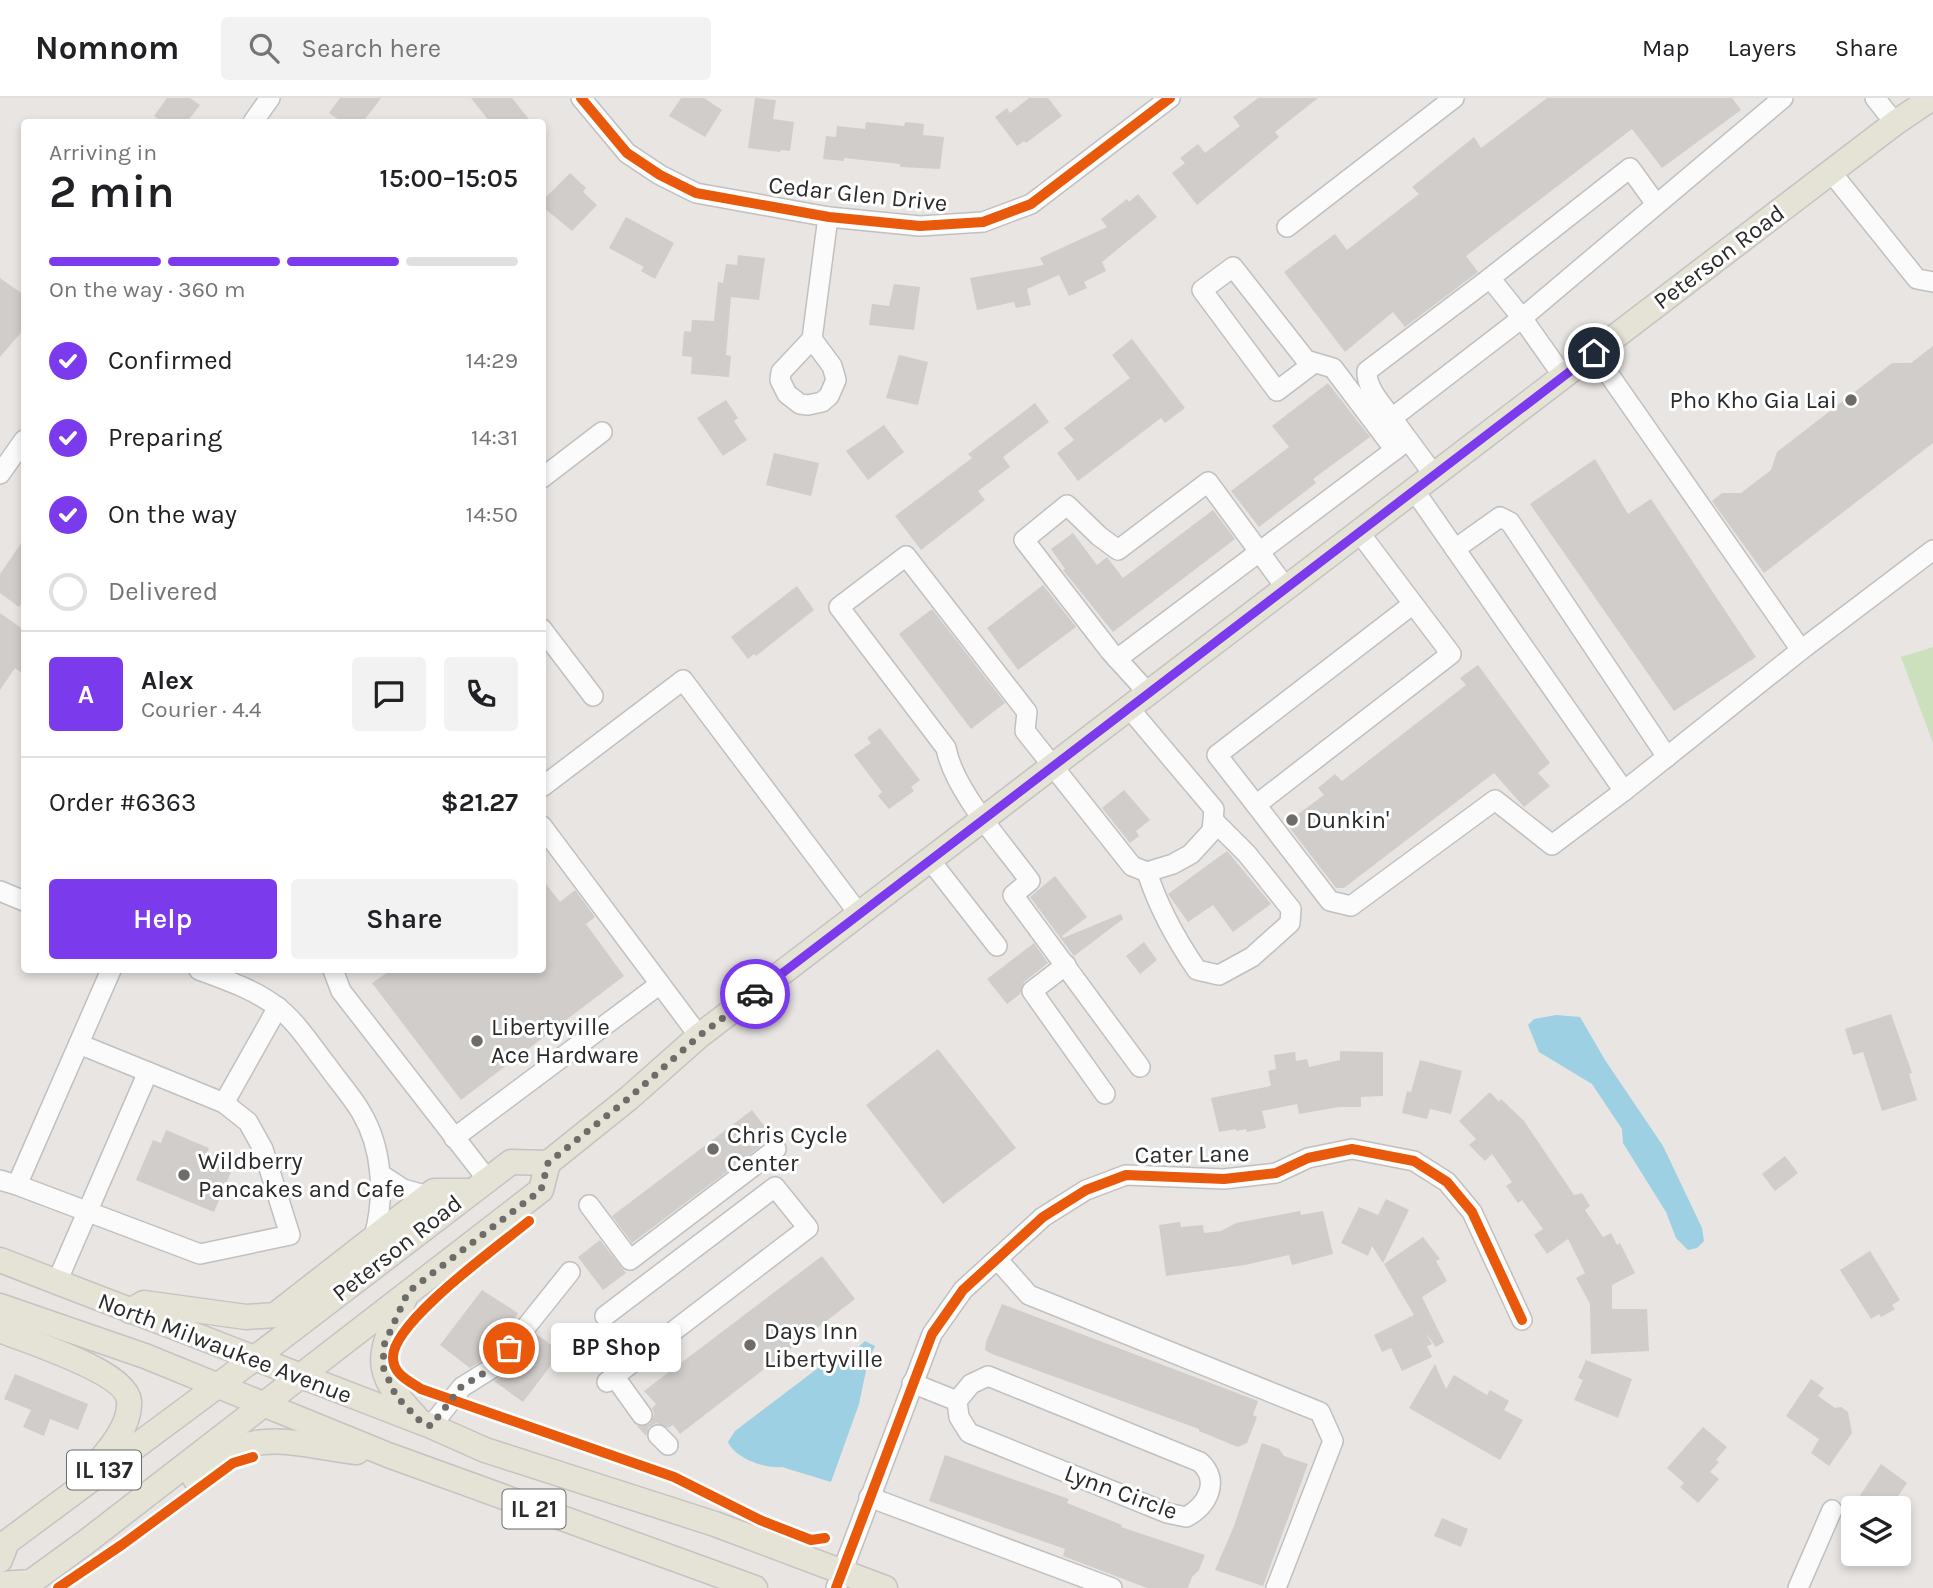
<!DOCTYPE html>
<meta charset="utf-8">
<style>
:root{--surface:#fff;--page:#f2f2f2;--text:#202124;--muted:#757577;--line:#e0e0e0;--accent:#7c3aed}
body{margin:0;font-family:Karla,sans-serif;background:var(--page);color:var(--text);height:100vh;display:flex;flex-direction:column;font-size:26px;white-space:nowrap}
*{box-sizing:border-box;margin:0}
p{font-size:23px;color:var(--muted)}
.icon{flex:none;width:38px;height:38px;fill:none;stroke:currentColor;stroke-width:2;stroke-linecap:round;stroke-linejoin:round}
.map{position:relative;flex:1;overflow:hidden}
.panel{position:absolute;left:21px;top:21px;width:525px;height:854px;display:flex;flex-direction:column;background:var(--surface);border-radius:7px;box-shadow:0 4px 10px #0003}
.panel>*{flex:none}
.tools{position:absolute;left:1841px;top:1398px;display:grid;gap:14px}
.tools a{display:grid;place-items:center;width:70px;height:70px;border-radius:7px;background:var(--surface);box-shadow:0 4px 10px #0003;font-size:35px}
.pin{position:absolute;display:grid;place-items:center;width:60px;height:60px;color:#fff;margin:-30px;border:4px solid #fff;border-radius:50%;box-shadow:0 2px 7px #0007}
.courier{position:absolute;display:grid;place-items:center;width:70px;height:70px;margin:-35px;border:5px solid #7c3aed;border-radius:50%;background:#fff;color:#222;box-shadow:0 2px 9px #0007}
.bubble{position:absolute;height:49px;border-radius:7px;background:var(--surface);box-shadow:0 4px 10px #0003;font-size:23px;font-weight:600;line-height:49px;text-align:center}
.summary em{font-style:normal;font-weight:600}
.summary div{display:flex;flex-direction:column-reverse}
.summary{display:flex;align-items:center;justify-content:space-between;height:119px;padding:0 28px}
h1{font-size:46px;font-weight:600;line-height:52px}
.bar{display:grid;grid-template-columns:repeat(4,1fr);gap:10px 7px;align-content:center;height:84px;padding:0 28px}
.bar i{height:9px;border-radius:5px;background:var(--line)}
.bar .active{background:var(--accent)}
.bar p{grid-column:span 4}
.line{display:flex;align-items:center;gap:18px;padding:0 28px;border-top:2px solid var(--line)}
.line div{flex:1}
.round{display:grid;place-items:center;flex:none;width:74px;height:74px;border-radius:7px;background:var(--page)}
ol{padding:0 28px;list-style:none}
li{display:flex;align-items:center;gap:21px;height:77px}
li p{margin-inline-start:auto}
li .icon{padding:7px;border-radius:50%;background:var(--accent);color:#fff;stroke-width:4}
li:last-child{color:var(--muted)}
li i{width:38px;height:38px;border:4px solid var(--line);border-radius:50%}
.primary-button{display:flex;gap:14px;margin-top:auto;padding:14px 28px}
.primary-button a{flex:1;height:80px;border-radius:7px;background:var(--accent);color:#fff;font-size:28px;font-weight:600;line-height:80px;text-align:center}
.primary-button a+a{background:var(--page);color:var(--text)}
header{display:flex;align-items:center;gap:42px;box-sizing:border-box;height:98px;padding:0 35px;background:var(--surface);border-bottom:2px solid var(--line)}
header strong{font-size:33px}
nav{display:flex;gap:38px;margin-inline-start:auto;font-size:24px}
.search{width:490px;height:63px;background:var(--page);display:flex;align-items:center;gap:18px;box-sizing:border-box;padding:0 24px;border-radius:7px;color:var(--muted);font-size:26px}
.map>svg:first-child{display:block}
.green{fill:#cce0be}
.water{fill:#9dd0e2}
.building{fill:#d0cdcb}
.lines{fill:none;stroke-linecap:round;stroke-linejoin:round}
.minor-casing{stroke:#c1c0c0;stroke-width:22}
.major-casing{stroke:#c5c3c2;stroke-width:27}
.minor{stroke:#fcfbfb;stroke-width:19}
.major{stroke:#e5e2d6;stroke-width:24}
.cycleway-casing{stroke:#fff;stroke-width:15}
.cycleway{stroke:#e8590c;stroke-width:10}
.done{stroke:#6d6c6b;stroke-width:7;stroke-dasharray:0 12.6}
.route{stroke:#7c3aed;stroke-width:9}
.poi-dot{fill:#6d6c6b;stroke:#fff;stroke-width:2.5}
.labels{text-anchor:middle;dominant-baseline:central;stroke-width:6;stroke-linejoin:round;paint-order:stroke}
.shield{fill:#fff;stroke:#6b6b6b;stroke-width:2}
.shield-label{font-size:23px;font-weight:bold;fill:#2b2b2b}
.street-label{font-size:24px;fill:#2b2b2b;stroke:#fff}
.poi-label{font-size:24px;fill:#2b2b2b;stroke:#fff;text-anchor:start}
</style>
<header>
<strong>Nomnom</strong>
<div class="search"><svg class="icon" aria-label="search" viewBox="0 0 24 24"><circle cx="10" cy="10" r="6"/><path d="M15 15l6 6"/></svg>Search here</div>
<nav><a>Map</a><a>Layers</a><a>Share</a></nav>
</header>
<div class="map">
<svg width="1933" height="1490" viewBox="0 0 1933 1490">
<rect width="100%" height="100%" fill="#e8e5e2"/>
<polygon class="green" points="1933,549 1933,645 1901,559"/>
<g class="water">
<polygon points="1556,917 1580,919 1605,962 1663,1048 1702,1130 1704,1143 1697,1150 1688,1152 1676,1140 1666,1114 1623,1045 1622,1031 1592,986 1539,954 1528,927 1534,921"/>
<path d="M865,1243l10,5 -7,15 -9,43 -28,78 -49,-15c-17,2 -47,-9 -54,-25l7,-11 91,-69 27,-10z"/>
</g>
<g class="building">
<polygon points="167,0 190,0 200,7 187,24 162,24 154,18"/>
<polygon points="340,0 381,0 363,24 342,24 329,15"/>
<polygon points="471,0 512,0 531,24 490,24"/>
<polygon points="681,0 704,0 722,12 705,39 669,18"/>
<polygon points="755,0 776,2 773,21 794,24 790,53 781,52 780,54 748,50"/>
<polygon points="1029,0 1048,0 1062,18 1026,45 1024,43 1017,48 995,19 1007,10 1010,15"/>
<polygon points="1258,0 1318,0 1275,34 1279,39 1197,107 1172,75 1185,65 1180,60 1198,46 1205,55 1240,28 1233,19"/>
<polygon points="1547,0 1732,0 1741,12 1662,70 1632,31 1466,158 1478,174 1405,229 1393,214 1345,254 1284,174 1335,136 1347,152 1419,96 1412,89 1474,39 1481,50"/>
<polygon points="866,24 904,28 905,24 924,26 923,37 944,39 940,71 900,69 900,66 844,60 844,63 823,61 826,38 836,39 837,28 865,31"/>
<polygon points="570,75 586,90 583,94 597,107 572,133 542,108 542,103"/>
<polygon points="1138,96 1157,119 1102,164 1106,173 1084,184 1087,190 1069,198 1059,177 1027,191 1031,207 1016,210 1014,204 977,212 970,180 1044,167 1040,160 1107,129 1101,121 1127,101 1129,104"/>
<polygon points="626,119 674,145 655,181 641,173 644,169 609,150"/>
<polygon points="738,157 765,160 759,202 731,199 726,257 731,258 729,279 691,276 692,259 682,258 684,233 691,234 692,222 714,223 718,184 723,185 726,166 737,167"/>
<polygon points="0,180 24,197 24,231 0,259"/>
<polygon points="894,186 920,189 914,232 869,227 872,206 889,208"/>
<polygon points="1132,241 1185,310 1165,325 1161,320 1078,383 1057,355 1074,342 1064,330 1130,280 1112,257"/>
<polygon points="1933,248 1933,345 1764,475 1712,403 1722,395 1741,395 1771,372 1777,354 1892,265 1911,265"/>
<polygon points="899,257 928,264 918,307 886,300"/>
<polygon points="1328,285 1370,339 1313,381 1316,385 1259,429 1231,393 1289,349 1272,328"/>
<polygon points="726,302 738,320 734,323 747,342 723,358 697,320"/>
<polygon points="1035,305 1049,324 1003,359 1010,369 978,393 985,402 921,452 895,418 972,360 968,356"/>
<polygon points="884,327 904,354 868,382 846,353"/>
<polygon points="774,355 819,365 811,398 766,387"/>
<polygon points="1595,361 1628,416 1651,401 1756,559 1674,613 1530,406"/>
<polygon points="1213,412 1235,441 1113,534 1063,472 1065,471 1051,451 1073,435 1097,467 1107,459 1123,480"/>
<polygon points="24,441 24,500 19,509 0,495 0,476"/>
<polygon points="1043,487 1076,529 1018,572 987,530"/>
<polygon points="797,488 814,512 756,558 754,556 748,561 731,539"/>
<polygon points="932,511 1005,605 971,631 899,536"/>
<polygon points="0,515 24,532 24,577 15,570 0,592"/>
<polygon points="1478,567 1550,665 1538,675 1550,688 1524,709 1494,675 1344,790 1336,790 1286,725 1324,697 1318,690 1335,676 1342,683 1466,587 1460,580"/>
<polygon points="880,630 920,682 911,689 914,693 889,711 878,698 882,694 854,657 871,645 867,640"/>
<polygon points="1124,692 1150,722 1136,733 1139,738 1130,745 1102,710"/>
<polygon points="1227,753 1271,806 1233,834 1213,807 1188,824 1168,796"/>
<polygon points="1055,778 1087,819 1062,838 1063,840 1121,816 1123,821 1074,858 1030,799"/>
<polygon points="542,781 560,804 575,792 595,819 586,826 624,878 461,1002 372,885 391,872 542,872"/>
<polygon points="1144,844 1157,862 1140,876 1126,858"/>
<polygon points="1034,845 1048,865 1024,884 1020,896 1007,906 987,881"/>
<polygon points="1891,916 1912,975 1909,976 1917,1002 1882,1013 1863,954 1853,957 1845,931"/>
<polygon points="938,951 1016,1050 943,1106 866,1007"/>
<polygon points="1340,953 1383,954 1383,998 1361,999 1361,1009 1339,1009 1299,1016 1297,1006 1262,1013 1266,1030 1247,1034 1246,1031 1236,1033 1236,1031 1219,1034 1211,1000 1271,988 1268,973 1276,971 1274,957 1295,954 1296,963 1307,961 1309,969 1340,962"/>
<polygon points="1420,962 1462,973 1451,1016 1430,1011 1427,1021 1402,1015 1407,993 1411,994"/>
<polygon points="1490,994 1499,1004 1501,1001 1524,1023 1574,1097 1582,1095 1590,1108 1585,1112 1603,1139 1611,1135 1617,1147 1620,1145 1635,1175 1612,1187 1612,1211 1647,1211 1649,1253 1591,1256 1590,1206 1576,1180 1585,1175 1568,1141 1547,1156 1534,1137 1543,1131 1522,1102 1518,1105 1506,1088 1512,1084 1492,1056 1485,1063 1469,1047 1476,1041 1459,1023"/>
<polygon points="752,1012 773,1039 632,1145 612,1118"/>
<polygon points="166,1032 209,1050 204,1061 232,1072 214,1114 136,1082 153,1042 161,1045"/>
<polygon points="1785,1058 1798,1075 1775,1093 1762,1076"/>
<polygon points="1386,1101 1409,1112 1383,1165 1372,1148 1368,1158 1341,1145 1359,1109 1378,1117"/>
<polygon points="1300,1113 1301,1117 1323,1113 1333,1156 1292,1167 1289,1157 1245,1167 1166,1178 1159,1127 1180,1124 1181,1129 1203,1127 1204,1135 1221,1133 1236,1125"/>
<polygon points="1423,1139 1440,1161 1436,1163 1447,1183 1422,1199 1444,1244 1436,1249 1425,1234 1432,1246 1427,1248 1432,1259 1402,1273 1391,1250 1382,1254 1374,1237 1414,1217 1384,1166"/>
<polygon points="600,1142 626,1175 603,1192 578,1159"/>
<polygon points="1870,1153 1900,1202 1892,1207 1895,1211 1881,1219 1879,1216 1871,1221 1840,1172"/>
<polygon points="822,1158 855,1201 680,1336 673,1327 668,1330 656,1325 649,1329 646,1338 637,1328 650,1326 654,1316 652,1310 656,1306 644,1293"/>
<polygon points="482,1192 518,1215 515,1220 517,1221 486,1260 470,1270 440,1247"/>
<polygon points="1002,1206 1258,1303 1253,1317 1257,1319 1247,1345 1238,1349 1199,1333 1199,1331 992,1256 985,1252 986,1244"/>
<polygon points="536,1236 561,1254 523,1304 494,1283 504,1277"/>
<polygon points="1586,1262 1632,1281 1618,1320 1574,1302 1583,1282 1578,1280"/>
<polygon points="1435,1266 1446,1291 1454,1277 1487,1297 1490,1292 1509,1303 1504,1312 1523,1322 1500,1362 1409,1310"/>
<polygon points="15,1276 88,1306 78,1332 50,1321 44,1338 23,1329 31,1312 4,1301"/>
<polygon points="1811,1281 1824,1290 1818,1298 1835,1310 1841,1309 1848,1314 1852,1335 1829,1368 1811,1355 1819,1341 1786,1318"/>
<polygon points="1703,1329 1727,1349 1716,1362 1719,1364 1710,1374 1719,1381 1698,1405 1680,1389 1684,1385 1667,1370"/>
<polygon points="1262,1345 1279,1351 1284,1358 1308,1366 1263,1488 1215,1472 1234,1428"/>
<polygon points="945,1357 1069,1401 1067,1405 1122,1427 1121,1429 1205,1457 1199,1472 1192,1479 1188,1490 1147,1490 1063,1458 1065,1451 929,1403"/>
<polygon points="1881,1366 1907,1385 1890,1410 1876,1410 1859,1399"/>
<polygon points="1442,1420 1468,1431 1461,1449 1434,1438"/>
</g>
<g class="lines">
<g class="minor-casing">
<g id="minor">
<polyline points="581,0 627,55 660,77 696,95 829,119 920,128 983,124 1031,106 1170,0"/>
<polyline points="1875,0 1895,25"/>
<polyline points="253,24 270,0"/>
<polyline points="1831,74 1917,181 1933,184"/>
<polyline points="1287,129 1454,0"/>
<polyline points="812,241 832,268 836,282 829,298 822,304 808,307 800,306 787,296 780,282 781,274 812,241 828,119"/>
<polyline points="1594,255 1801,552 1933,452"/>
<polyline points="1314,265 1277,293 1202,192 1233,169 1306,262 1333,270 1395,352"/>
<polyline points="1563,278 1522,220 1783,0"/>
<path d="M1392,320c-10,-13 -26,-30 -25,-47l123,-93"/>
<polyline points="0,376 24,342"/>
<polyline points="1434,377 1392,320 1522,220 1490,180 1630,70 1656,106"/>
<polyline points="542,380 602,334"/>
<polyline points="1359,434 1451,556 1256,707 1330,803 1351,808 1495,702 1552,747 1624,693 1414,392"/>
<polyline points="1455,451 1500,419 1510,424 1667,659"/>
<polyline points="542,531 593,598"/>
<polyline points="1117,561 1404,345"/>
<polyline points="1148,595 1110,553 1024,442 1067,407 1099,438 1118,452 1208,384 1286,490"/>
<path d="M1129,610l85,101 -2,22 -21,23 -18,10 -26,8 -15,-6 -107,-135 2,-19 -121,-156 -67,51 107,141c8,43 58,97 84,133l-17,14 127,172"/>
<polyline points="542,689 683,582 859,816"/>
<polyline points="1624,693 1801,552"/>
<polyline points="1256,707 1217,657 1413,506"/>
<polyline points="542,728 699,938"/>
<polyline points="930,762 997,848"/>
<path d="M1147,774c11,34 30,69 50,98l22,5 33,-18 38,-34 1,-14 -44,-55 -33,-33"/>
<polyline points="0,793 24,803"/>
<polyline points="1066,867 1032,893 1105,996"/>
<polyline points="111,872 17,1087 200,1156 290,1137 263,1051 248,1024 224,1005"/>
<path d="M199,872c26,10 55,19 78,37 19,14 34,38 49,57 11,16 25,31 35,48 22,37 24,84 13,125"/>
<polyline points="333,872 341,893 487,1081"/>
<polyline points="79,946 148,974"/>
<polyline points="454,1040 660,886"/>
<polyline points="380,1076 403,1091 428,1098"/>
<polyline points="0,1082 17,1087"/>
<polyline points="589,1107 630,1162 776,1051"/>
<polyline points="997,1161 1029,1197 1320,1314 1333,1343 1276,1490"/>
<polyline points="56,1186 148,974 224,1005 278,909"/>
<polyline points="605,1218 775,1089 808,1130 607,1284"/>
<polyline points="614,1278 642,1317"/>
<path d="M988,1278l212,86c21,19 7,44 -14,55l-19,-4 -198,-80 -10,-16 -2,-16 14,-17z"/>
<polyline points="912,1285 957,1303"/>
<polyline points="431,1328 462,1289 494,1269 570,1174"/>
<polyline points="658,1337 668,1347"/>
<polyline points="869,1399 1112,1490"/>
<polyline points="836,1490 932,1236 963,1192 1043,1119 1086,1092 1126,1077 1224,1081 1276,1075 1308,1060 1352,1051 1414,1063 1447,1084 1472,1114 1522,1222"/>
<polyline points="1798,1490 1832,1412"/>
</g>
</g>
<g class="major-casing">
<g id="major">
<polyline points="0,1162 431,1328 485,1352 715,1426 885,1490"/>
<path d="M405,1200c-26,56 -36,70 11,119"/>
<polyline points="0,1208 145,1258 388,1357 755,1490"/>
<polyline points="130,1213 144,1205 246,1219 275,1217 434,1093 471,1093"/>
<path d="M0,1232c26,11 126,41 129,71 2,24 -20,49 -34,65"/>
<path d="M195,1381c15,-11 31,-26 49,-33 34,-12 79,3 113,6"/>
<polyline points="0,1462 7,1444 255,1260 511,1064 548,1065"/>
<polyline points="0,1486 31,1484 86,1444 541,1092 548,1065 629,1000 699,938 1895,25 1932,0"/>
</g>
</g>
<use href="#minor" class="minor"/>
<use href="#major" class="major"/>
<g class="cycleway-casing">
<g id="cycleway">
<polyline points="581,0 627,55 660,77 696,95 829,119 920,128 983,124 1031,106 1170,0"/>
<path d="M529,1123c-29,24 -138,102 -136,137 0,16 16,23 28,31l253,88 86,43 51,20 14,-2"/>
<polyline points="58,1490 123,1446 233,1365 253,1359"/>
<polyline points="836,1490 932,1236 963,1192 1043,1119 1086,1092 1126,1077 1224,1081 1276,1075 1308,1060 1352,1051 1414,1063 1447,1084 1472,1114 1522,1222"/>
</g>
</g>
<use href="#cycleway" class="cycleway"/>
</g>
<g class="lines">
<polyline class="done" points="509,1250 494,1269 461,1289 431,1328 422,1325 396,1298 383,1269 384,1247 408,1194 541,1092 548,1065 629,1000 699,938 755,896"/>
<polyline class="route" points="755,896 1594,255"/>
</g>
<g class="poi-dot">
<circle cx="1851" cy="302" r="7"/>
<circle cx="1292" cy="722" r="7"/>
<circle cx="477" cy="943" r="7"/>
<circle cx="713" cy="1051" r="7"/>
<circle cx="184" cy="1077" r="7"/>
<circle cx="750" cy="1247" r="7"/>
</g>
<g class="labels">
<g class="shield">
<rect x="67" y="1352.5" width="74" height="39" rx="5"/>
<rect x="502.5" y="1391.5" width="63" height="39" rx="5"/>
</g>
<g class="shield-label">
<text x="104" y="1372">IL 137</text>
<text x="534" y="1411">IL 21</text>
</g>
<g class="street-label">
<text transform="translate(858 96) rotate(6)">Cedar Glen Drive</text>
<text transform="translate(1719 159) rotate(-37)">Peterson Road</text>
<text transform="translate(1192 1056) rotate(-1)">Cater Lane</text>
<text transform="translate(397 1150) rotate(-38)">Peterson Road</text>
<text transform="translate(225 1250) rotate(21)">North Milwaukee Avenue</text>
<text transform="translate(1121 1394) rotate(20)">Lynn Circle</text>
</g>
<g class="poi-label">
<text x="1837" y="302" text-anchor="end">Pho Kho Gia Lai</text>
<text x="1306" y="722">Dunkin'</text>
<text x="491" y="929">Libertyville<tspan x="491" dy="28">Ace Hardware</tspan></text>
<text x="727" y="1037">Chris Cycle<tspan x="727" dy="28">Center</tspan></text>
<text x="198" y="1063">Wildberry<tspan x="198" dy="28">Pancakes and Cafe</tspan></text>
<text x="764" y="1233">Days Inn<tspan x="764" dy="28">Libertyville</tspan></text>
</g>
</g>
</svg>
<div class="tools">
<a><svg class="icon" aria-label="layers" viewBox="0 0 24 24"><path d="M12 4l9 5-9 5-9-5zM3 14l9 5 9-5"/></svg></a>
</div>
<div class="pin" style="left:509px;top:1250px;background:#ea580c"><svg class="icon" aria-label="bag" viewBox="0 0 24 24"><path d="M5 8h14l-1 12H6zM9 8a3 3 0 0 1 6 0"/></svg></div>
<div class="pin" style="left:1594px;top:255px;background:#1f2937"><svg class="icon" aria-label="home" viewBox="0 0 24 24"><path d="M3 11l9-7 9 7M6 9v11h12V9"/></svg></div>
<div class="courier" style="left:755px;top:896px"><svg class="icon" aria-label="car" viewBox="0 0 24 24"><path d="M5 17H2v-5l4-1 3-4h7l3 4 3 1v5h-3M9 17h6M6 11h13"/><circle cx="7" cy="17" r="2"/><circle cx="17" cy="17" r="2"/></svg></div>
<div class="bubble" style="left:551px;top:1225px;width:130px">BP Shop</div>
<section class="panel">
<div class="summary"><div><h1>2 min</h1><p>Arriving in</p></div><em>15:00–15:05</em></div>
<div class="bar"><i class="active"></i><i class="active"></i><i class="active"></i><i></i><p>On the way · 360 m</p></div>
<ol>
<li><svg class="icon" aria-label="check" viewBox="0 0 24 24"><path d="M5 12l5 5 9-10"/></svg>Confirmed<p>14:29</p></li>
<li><svg class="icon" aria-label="check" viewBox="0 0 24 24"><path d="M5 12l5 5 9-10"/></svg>Preparing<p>14:31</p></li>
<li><svg class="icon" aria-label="check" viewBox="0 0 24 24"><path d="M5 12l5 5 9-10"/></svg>On the way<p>14:50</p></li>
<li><i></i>Delivered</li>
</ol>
<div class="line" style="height:126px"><b class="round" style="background:var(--accent);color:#fff">A</b><div><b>Alex</b><p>Courier · 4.4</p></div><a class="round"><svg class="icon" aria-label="chat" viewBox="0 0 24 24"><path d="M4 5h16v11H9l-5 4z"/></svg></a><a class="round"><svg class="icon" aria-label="phone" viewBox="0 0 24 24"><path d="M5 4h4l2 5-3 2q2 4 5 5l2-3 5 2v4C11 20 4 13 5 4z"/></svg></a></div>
<div class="line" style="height:91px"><div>Order #6363</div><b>$21.27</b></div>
<div class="primary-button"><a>Help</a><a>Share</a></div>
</section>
</div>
